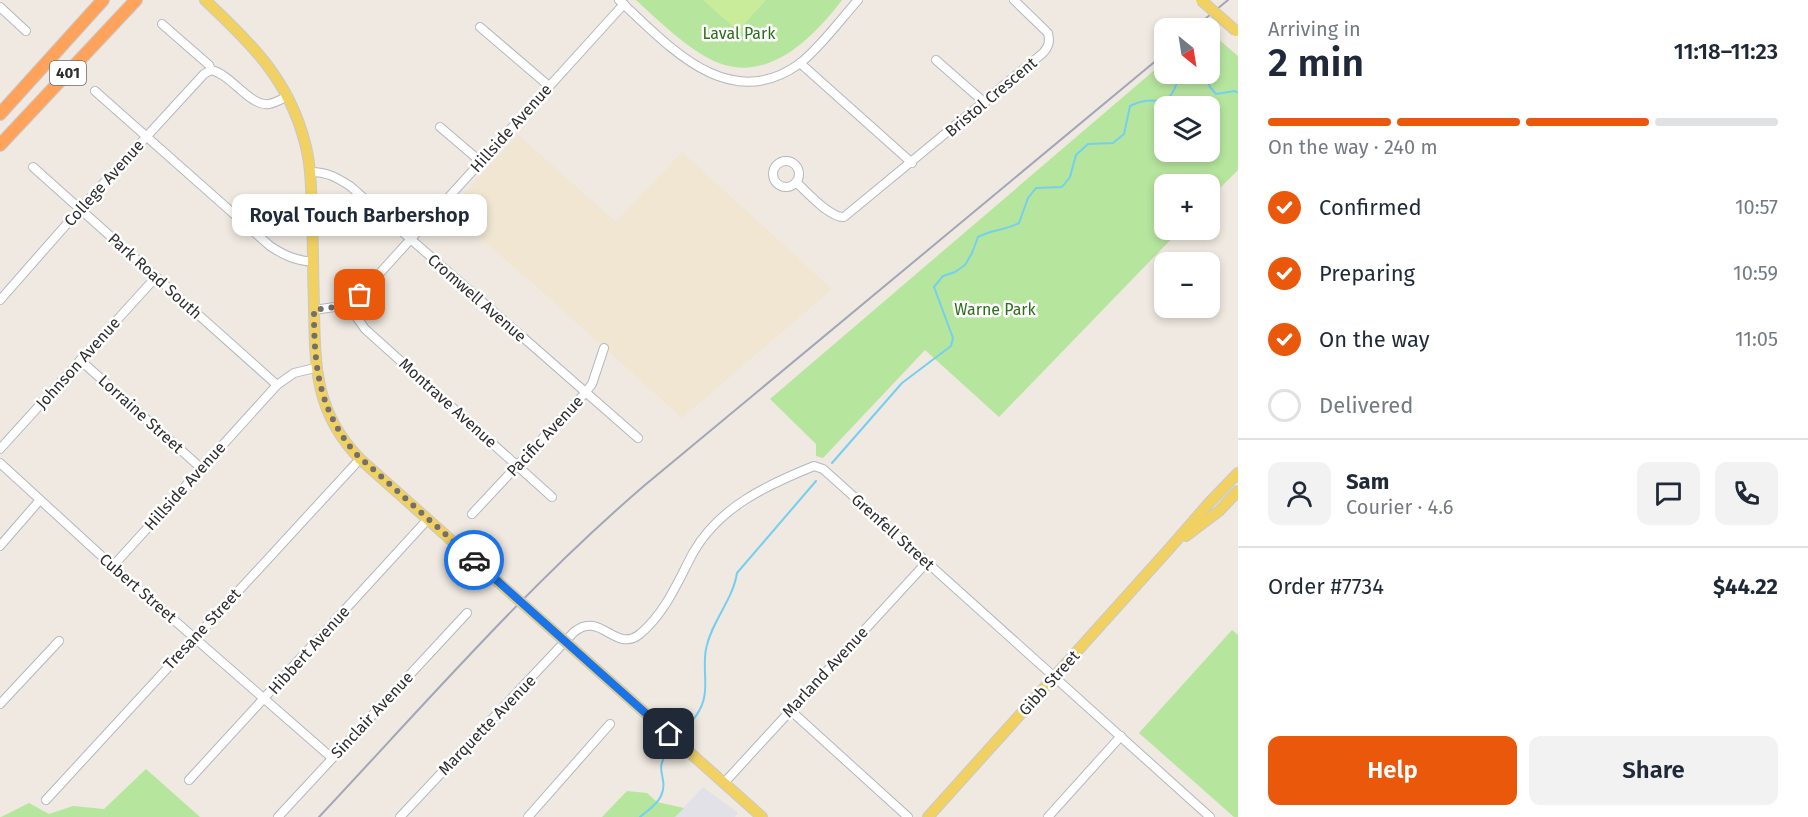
<!DOCTYPE html>
<meta charset="utf-8">
<style>
:root{--surface:#fff;--page:#f2f2f3;--text:#1f2937;--muted:#747a83;--line:#e0e1e3;--accent:#ea580c}
body{margin:0;font-family:"Fira Sans",sans-serif;background:var(--page);color:var(--text);height:100vh;display:flex;flex-direction:column;font-size:22px;white-space:nowrap}
*{box-sizing:border-box;margin:0}
p{font-size:20px;color:var(--muted)}
.icon{flex:none;width:33px;height:33px;fill:none;stroke:currentColor;stroke-width:2;stroke-linecap:round;stroke-linejoin:round}
.map{position:relative;flex:1;overflow:hidden}
.side{display:flex;flex-direction:column;background:var(--surface);width:570px}
.side>*{flex:none}
.needle{width:39px;rotate:150deg}
.controls{position:absolute;left:1154px;top:18px;display:grid;gap:12px}
.controls a{display:grid;place-items:center;width:66px;height:66px;border-radius:12px;background:var(--surface);box-shadow:0 3px 9px #0003;font-size:30px}
.pin{position:absolute;display:grid;place-items:center;width:51px;height:51px;color:#fff;margin:-26px;border-radius:12px;box-shadow:0 3px 9px #0006}
.courier{position:absolute;display:grid;place-items:center;width:60px;height:60px;margin:-30px;border:4px solid #1a73e8;border-radius:50%;background:#fff;color:#222;box-shadow:0 2px 8px #0007}
.bubble{position:absolute;height:42px;border-radius:12px;background:var(--surface);box-shadow:0 3px 9px #0003;font-size:20px;font-weight:600;line-height:42px;text-align:center}
.headline em{font-style:normal;font-weight:600}
.headline div{display:flex;flex-direction:column-reverse}
.headline{display:flex;align-items:center;justify-content:space-between;height:102px;padding:0 30px}
h1{font-size:39px;font-weight:600;line-height:45px}
.bar{display:grid;grid-template-columns:repeat(4,1fr);gap:9px 6px;align-content:center;height:72px;padding:0 30px}
.bar i{height:8px;border-radius:4px;background:var(--line)}
.bar .selected{background:var(--accent)}
.bar p{grid-column:span 4}
.line{display:flex;align-items:center;gap:15px;padding:0 30px;border-top:2px solid var(--line)}
.line div{flex:1}
.round{display:grid;place-items:center;flex:none;width:63px;height:63px;border-radius:12px;background:var(--page)}
ol{padding:0 30px;list-style:none}
li{display:flex;align-items:center;gap:18px;height:66px}
li p{margin-inline-start:auto}
li .icon{padding:6px;border-radius:50%;background:var(--accent);color:#fff;stroke-width:4}
li:last-child{color:var(--muted)}
li i{width:33px;height:33px;border:3px solid var(--line);border-radius:50%}
.primary-button{display:flex;gap:12px;margin-top:auto;padding:12px 30px}
.primary-button a{flex:1;height:69px;border-radius:12px;background:var(--accent);color:#fff;font-size:24px;font-weight:600;line-height:69px;text-align:center}
.primary-button a+a{background:var(--page);color:var(--text)}
main{display:flex;flex:1;min-height:0}
.map>svg:first-child{display:block}
.industrial{fill:#e3e1e8}
.education{fill:#f0e6d1}
.green{fill:#b6e59e;fill-rule:evenodd}
.pitch{fill:#c9ec9a}
.lines{fill:none;stroke-linecap:round;stroke-linejoin:round}
.stream{stroke:#75cff0;stroke-width:2}
.minor-casing{stroke:#b4b7c1;stroke-width:10}
.major-casing{stroke:#c9c9c9;stroke-width:12}
.highway-casing{stroke:#c9c9c9;stroke-width:14}
.minor{stroke:#fff;stroke-width:8}
.major{stroke:#f2d163;stroke-width:10}
.highway{stroke:#ffa35c;stroke-width:12}
.rail{stroke:#a3a6b8;stroke-width:2}
.major-bridge-casing{stroke:#c9c9c9;stroke-width:12;stroke-linecap:butt}
.major-bridge{stroke:#f2d163;stroke-width:10}
.done{stroke:#726f6d;stroke-width:6;stroke-dasharray:0 10.8}
.route{stroke:#1a73e8;stroke-width:8}
.labels{text-anchor:middle;dominant-baseline:central;stroke-width:5;stroke-linejoin:round;paint-order:stroke}
.shield{fill:#fff;stroke:#6d6d6d;stroke-width:1.5}
.shield-label{font-size:15px;font-weight:bold;fill:#2e2e2e}
.park-label{font-size:16px;fill:#2c6e1b;stroke:#fff}
.street-label{font-size:16px;fill:#2e2e2e;stroke:#fff}
</style>
<main>
<div class="map">
<svg width="1238" height="817" viewBox="0 0 1238 817">
<rect width="100%" height="100%" fill="#efe9e1"/>
<polygon class="industrial" points="703,787 738,813 735,817 675,817"/>
<polygon class="education" points="518,135 616,222 682,152 832,289 682,418 546,295 448,210"/>
<g class="green">
<path d="M636,0h206c-29,38 -74,84 -126,62 -30,-14 -56,-40 -80,-62z"/>
<path d="M1209,31l29,25v114l-29,29v-15h-45v46h16l-181,187 -74,-67 -102,108 -7,-2v-12l-46,-45 394,-337v12h45zM1164,106h45v46h-45z"/>
<polygon points="1232,630 1238,635 1238,817 1234,817 1139,733"/>
<polygon points="146,769 200,817 1,817 29,803 49,814 73,806 104,809"/>
<polygon points="627,791 647,793 657,802 684,808 675,817 602,817"/>
</g>
<polygon class="pitch" points="703,0 766,0 738,31"/>
<g class="lines">
<g class="stream">
<polyline points="1204,74 1210,87 1216,94 1235,91 1238,93"/>
<path d="M832,463l70,-80 49,-37 2,-8 -19,-51 9,-11 12,-4 10,-7 7,-12 6,-16c15,-8 25,-6 41,-14l9,-25 8,-10 26,-1 8,-10 6,-22 12,-11 25,-1 11,-9 6,-28c30,-16 36,13 50,-32"/>
<path d="M686,728c5,-6 11,-12 14,-19 10,-18 2,-40 6,-60 5,-27 27,-49 31,-76l79,-92"/>
<path d="M640,817c7,-6 17,-12 21,-21 8,-18 -7,-24 5,-42"/>
</g>
<g class="minor-casing">
<g id="minor">
<path d="M619,0c49,45 109,115 180,64 20,-15 42,-45 59,-64"/>
<polyline points="0,7 26,31"/>
<path d="M162,24l47,41 2,5c20,4 39,37 58,34 6,-1 13,-5 19,-8"/>
<polyline points="480,27 549,86"/>
<polyline points="936,60 985,103"/>
<polyline points="800,63 912,163"/>
<path d="M95,91l175,155c15,10 25,14 43,16"/>
<polyline points="440,127 481,162"/>
<circle cx="786" cy="174" r="13"/>
<polyline points="33,167 277,385"/>
<path d="M311,172c16,0 25,5 39,14l288,252"/>
<path d="M796,182c11,10 34,36 48,35l199,-164c6,-7 7,-11 5,-20l-34,-33"/>
<polyline points="0,300 80,209 204,74 211,70"/>
<polyline points="348,305 365,329 552,497"/>
<polyline points="314,310 348,305 360,295 624,4"/>
<polyline points="80,360 201,468"/>
<polyline points="0,449 156,277"/>
<polyline points="0,463 119,572 332,758"/>
<polyline points="472,514 585,393 592,384 604,348"/>
<polyline points="0,546 39,501"/>
<polyline points="113,566 277,385 294,373 315,368"/>
<polyline points="0,704 59,641"/>
<polyline points="790,710 908,817"/>
<polyline points="189,780 428,519"/>
<polyline points="724,783 927,562"/>
<polyline points="46,800 360,459"/>
<polyline points="278,817 467,613"/>
<path d="M400,817l174,-185c27,-22 41,22 66,2 26,-22 38,-53 53,-81 26,-46 74,-68 121,-87l9,3 9,8 378,340"/>
<polyline points="528,817 610,724"/>
<polyline points="1048,817 1121,736"/>
</g>
</g>
<g class="major-casing">
<g id="major">
<path d="M205,0c46,43 84,80 100,143 6,22 6,45 7,68 1,32 1,64 2,96 1,60 1,106 46,152l137,122"/>
<polyline points="1186,536 1219,511 1238,491"/>
<polyline points="586,660 762,817"/>
<polyline points="928,817 1169,549 1209,503 1238,473"/>
</g>
</g>
<g class="highway-casing">
<g id="highway">
<polyline points="0,114 103,0"/>
<polyline points="0,145 136,0"/>
</g>
</g>
<use href="#minor" class="minor"/>
<use href="#major" class="major"/>
<use href="#highway" class="highway"/>
<g class="rail">
<polyline points="1194,28 1228,0"/>
<path d="M319,817c106,-113 208,-231 326,-332l519,-431"/>
</g>
<g class="major-bridge-casing">
<g id="major-bridge">
<polyline points="1201,0 1236,31"/>
<polyline points="497,581 586,660"/>
</g>
</g>
<use href="#major-bridge" class="major-bridge"/>
</g>
<g class="lines">
<path class="done" d="M360,295l-12,10 -34,5c0,56 4,98 41,143l119,107"/>
<polyline class="route" points="474,560 669,734"/>
</g>
<g class="labels">
<rect class="shield" x="50" y="61" width="36" height="24" rx="4.5"/>
<g class="shield-label">
<text x="68" y="73">401</text>
</g>
<g class="park-label">
<text x="739" y="33">Laval Park</text>
<text x="995" y="309">Warne Park</text>
</g>
<g class="street-label">
<text transform="translate(991 97) rotate(-40)">Bristol Crescent</text>
<text transform="translate(511 128) rotate(-48)">Hillside Avenue</text>
<text transform="translate(104 183) rotate(-48)">College Avenue</text>
<text transform="translate(155 276) rotate(42)">Park Road South</text>
<text transform="translate(477 298) rotate(41)">Cromwell Avenue</text>
<text transform="translate(78 363) rotate(-48)">Johnson Avenue</text>
<text transform="translate(448 403) rotate(42)">Montrave Avenue</text>
<text transform="translate(141 414) rotate(42)">Lorraine Street</text>
<text transform="translate(545 436) rotate(-47)">Pacific Avenue</text>
<text transform="translate(185 486) rotate(-48)">Hillside Avenue</text>
<text transform="translate(893 532) rotate(42)">Grenfell Street</text>
<text transform="translate(138 588) rotate(41)">Cubert Street</text>
<text transform="translate(202 629) rotate(-47)">Tresane Street</text>
<text transform="translate(309 650) rotate(-48)">Hibbert Avenue</text>
<text transform="translate(825 672) rotate(-47)">Marland Avenue</text>
<text transform="translate(1049 683) rotate(-48)">Gibb Street</text>
<text transform="translate(372 715) rotate(-47)">Sinclair Avenue</text>
<text transform="translate(487 725) rotate(-46)">Marquette Avenue</text>
</g>
</g>
</svg>
<div class="controls">
<a><svg class="needle" viewBox="-14 -14 28 28"><path d="M0-13l5 13h-10z" fill="#e53935"/><path d="M0 13l5-13h-10z" fill="#747a83"/></svg></a>
<a><svg class="icon" aria-label="layers" viewBox="0 0 24 24"><path d="M12 4l9 5-9 5-9-5zM3 14l9 5 9-5"/></svg></a>
<a>+</a>
<a>−</a>
</div>
<div class="pin" style="left:360px;top:295px;background:#ea580c"><svg class="icon" aria-label="bag" viewBox="0 0 24 24"><path d="M5 8h14l-1 12H6zM9 8a3 3 0 0 1 6 0"/></svg></div>
<div class="pin" style="left:669px;top:734px;background:#1f2937"><svg class="icon" aria-label="home" viewBox="0 0 24 24"><path d="M3 11l9-7 9 7M6 9v11h12V9"/></svg></div>
<div class="courier" style="left:474px;top:560px"><svg class="icon" aria-label="car" viewBox="0 0 24 24"><path d="M5 17H2v-5l4-1 3-4h7l3 4 3 1v5h-3M9 17h6M6 11h13"/><circle cx="7" cy="17" r="2"/><circle cx="17" cy="17" r="2"/></svg></div>
<div class="bubble" style="left:232px;top:194px;width:255px">Royal Touch Barbershop</div>
</div>
<section class="side">
<div class="headline"><div><h1>2 min</h1><p>Arriving in</p></div><em>11:18–11:23</em></div>
<div class="bar"><i class="selected"></i><i class="selected"></i><i class="selected"></i><i></i><p>On the way · 240 m</p></div>
<ol>
<li><svg class="icon" aria-label="check" viewBox="0 0 24 24"><path d="M5 12l5 5 9-10"/></svg>Confirmed<p>10:57</p></li>
<li><svg class="icon" aria-label="check" viewBox="0 0 24 24"><path d="M5 12l5 5 9-10"/></svg>Preparing<p>10:59</p></li>
<li><svg class="icon" aria-label="check" viewBox="0 0 24 24"><path d="M5 12l5 5 9-10"/></svg>On the way<p>11:05</p></li>
<li><i></i>Delivered</li>
</ol>
<div class="line" style="height:108px"><a class="round"><svg class="icon" aria-label="person" viewBox="0 0 24 24"><circle cx="12" cy="8" r="4"/><path d="M4 21q1-7 8-7t8 7"/></svg></a><div><b>Sam</b><p>Courier · 4.6</p></div><a class="round"><svg class="icon" aria-label="chat" viewBox="0 0 24 24"><path d="M4 5h16v11H9l-5 4z"/></svg></a><a class="round"><svg class="icon" aria-label="phone" viewBox="0 0 24 24"><path d="M5 4h4l2 5-3 2q2 4 5 5l2-3 5 2v4C11 20 4 13 5 4z"/></svg></a></div>
<div class="line" style="height:78px"><div>Order #7734</div><b>$44.22</b></div>
<div class="primary-button"><a>Help</a><a>Share</a></div>
</section>
</main>
